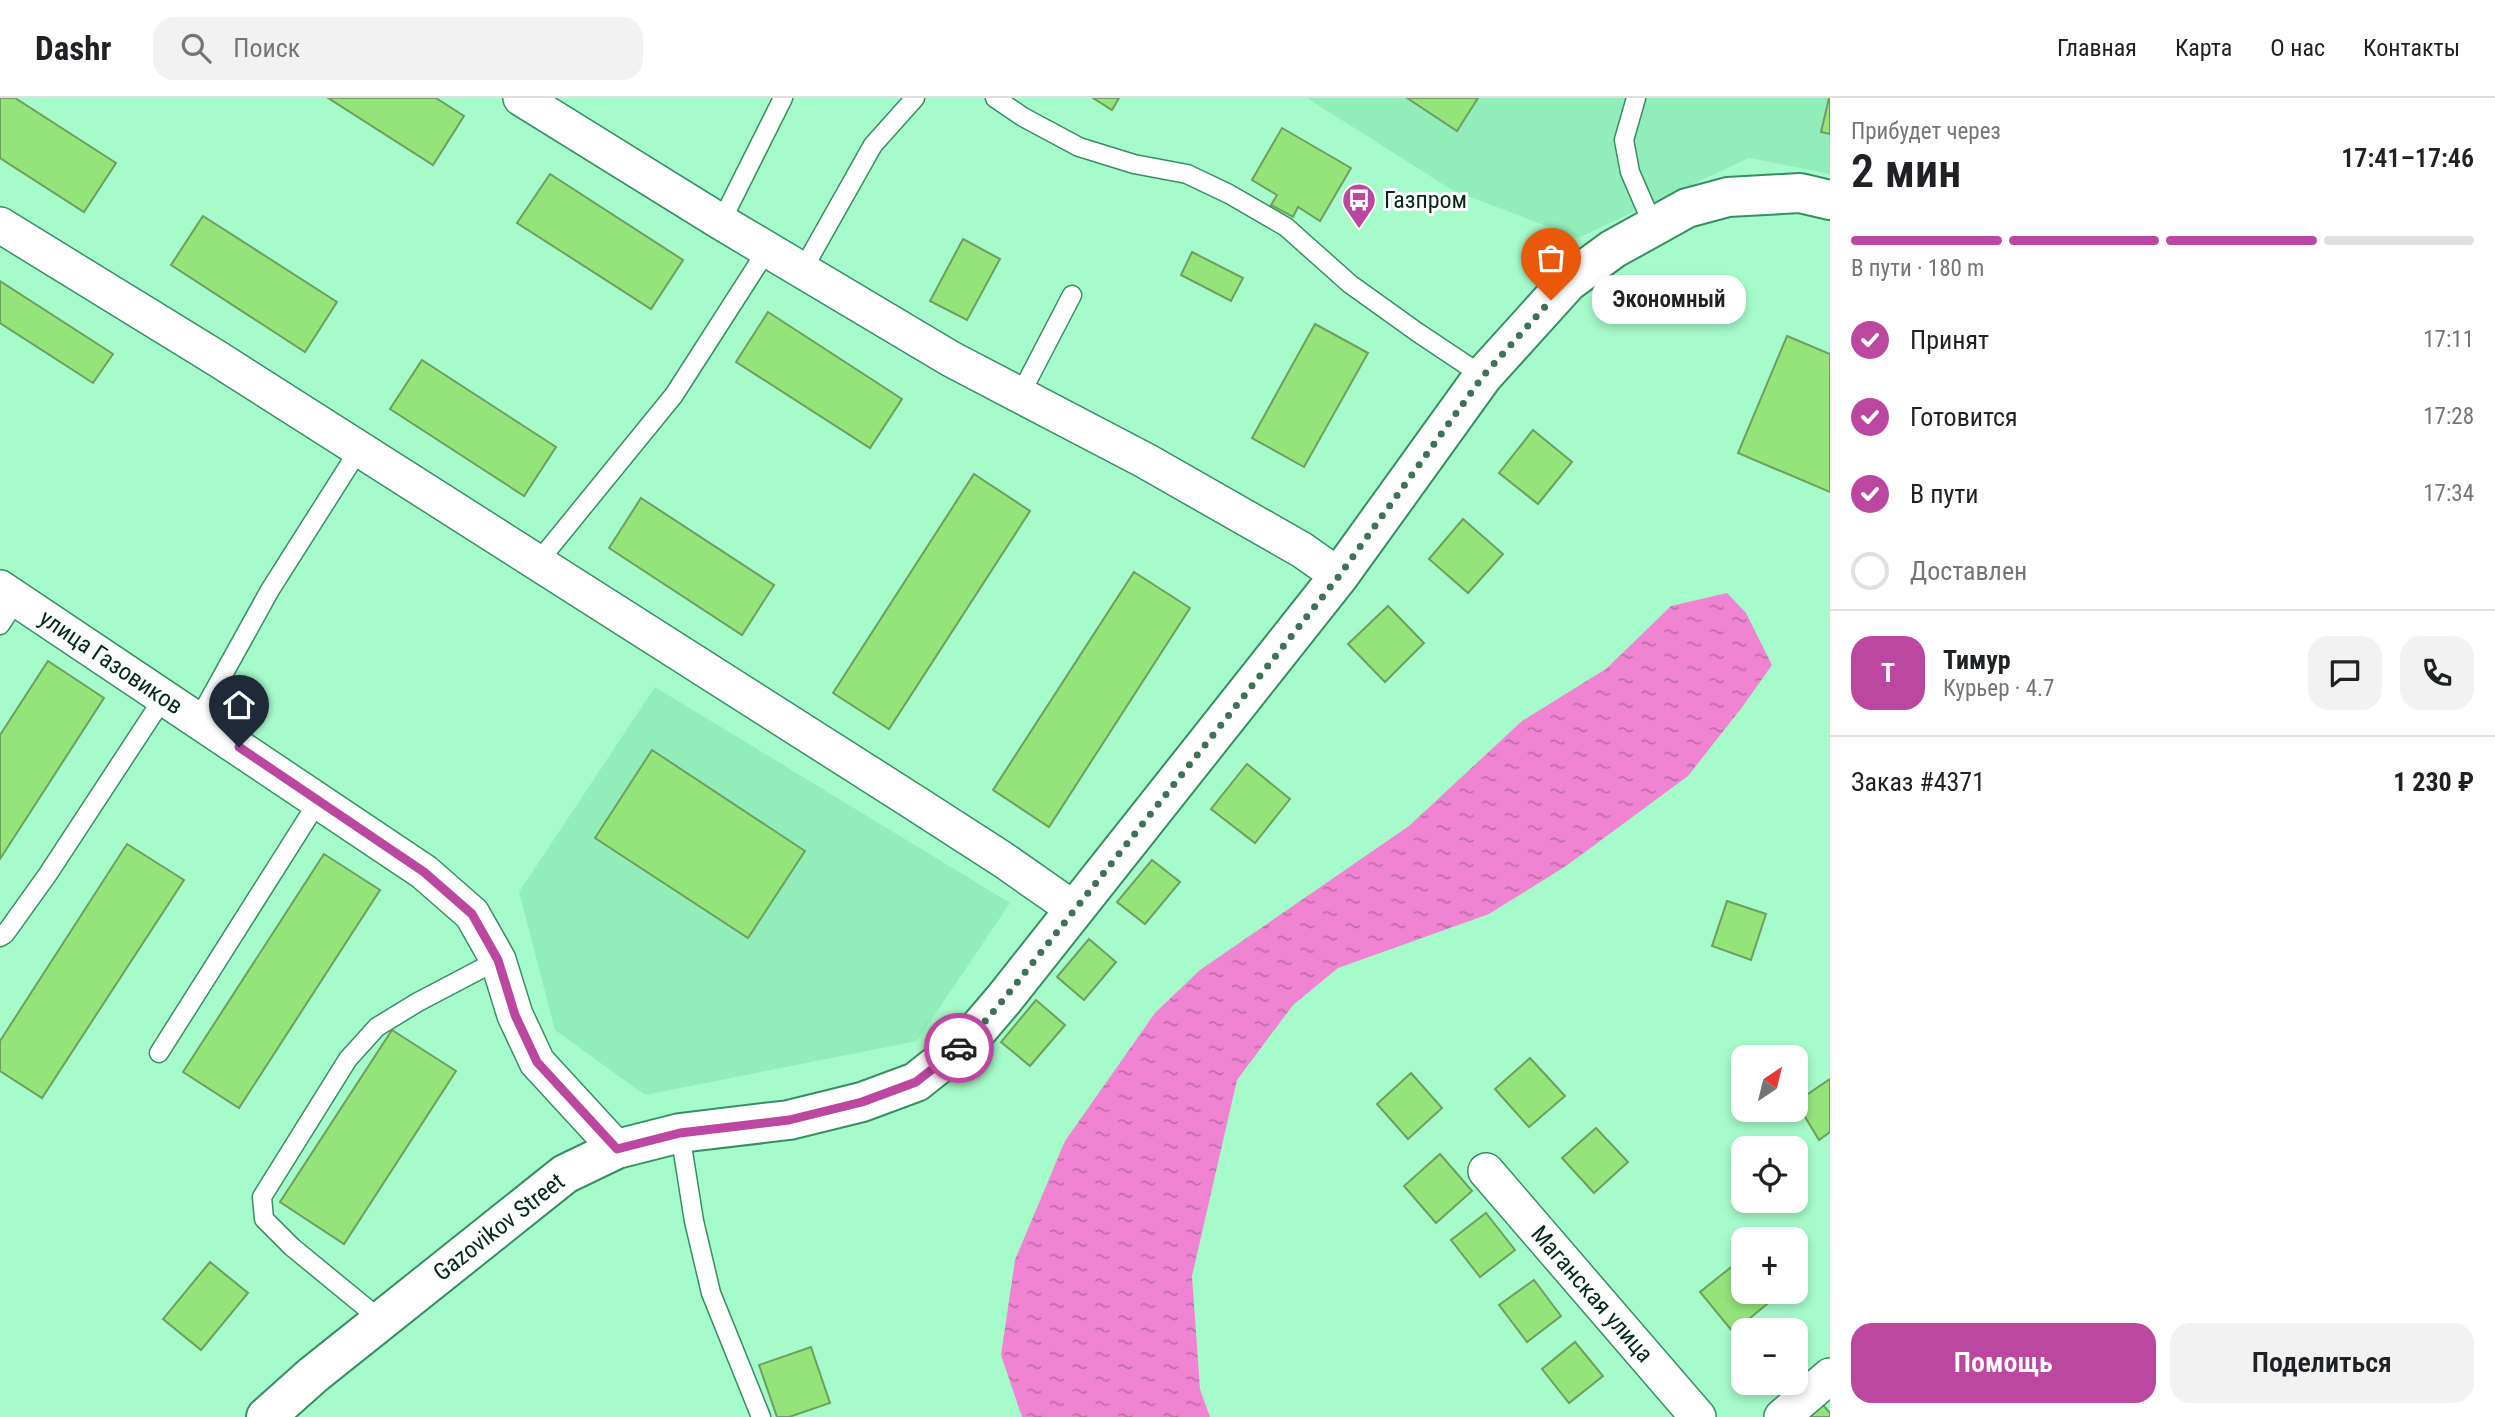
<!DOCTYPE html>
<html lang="ru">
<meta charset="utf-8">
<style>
:root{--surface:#fff;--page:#f2f2f2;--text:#202124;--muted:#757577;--line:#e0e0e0;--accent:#bc47a0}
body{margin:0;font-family:"Roboto Condensed",sans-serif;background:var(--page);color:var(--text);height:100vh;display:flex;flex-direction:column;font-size:26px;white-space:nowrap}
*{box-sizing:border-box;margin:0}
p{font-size:23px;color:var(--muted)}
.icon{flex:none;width:38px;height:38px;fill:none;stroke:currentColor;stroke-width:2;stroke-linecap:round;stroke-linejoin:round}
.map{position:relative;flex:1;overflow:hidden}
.drawer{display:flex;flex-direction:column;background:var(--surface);width:665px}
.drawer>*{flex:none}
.needle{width:46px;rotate:35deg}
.tools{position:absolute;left:1731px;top:947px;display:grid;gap:14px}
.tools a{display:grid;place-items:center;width:77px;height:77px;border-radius:14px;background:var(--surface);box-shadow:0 4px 10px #0003;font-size:35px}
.pin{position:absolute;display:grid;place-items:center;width:60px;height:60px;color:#fff;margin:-72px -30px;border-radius:50% 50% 50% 0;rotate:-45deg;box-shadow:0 0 7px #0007}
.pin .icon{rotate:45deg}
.courier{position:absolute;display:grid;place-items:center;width:70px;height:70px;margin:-35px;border:5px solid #bc47a0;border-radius:50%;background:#fff;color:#222;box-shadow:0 2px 9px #0007}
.bubble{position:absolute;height:49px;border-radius:21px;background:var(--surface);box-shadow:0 4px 10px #0003;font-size:23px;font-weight:600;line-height:49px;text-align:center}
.head em{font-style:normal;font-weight:600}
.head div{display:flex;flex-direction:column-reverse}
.head{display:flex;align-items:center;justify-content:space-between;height:119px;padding:0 21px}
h1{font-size:46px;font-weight:600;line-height:52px}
.bar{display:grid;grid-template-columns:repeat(4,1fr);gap:10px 7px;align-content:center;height:84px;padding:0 21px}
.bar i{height:9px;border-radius:5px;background:var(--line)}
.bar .active{background:var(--accent)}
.bar p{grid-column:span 4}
.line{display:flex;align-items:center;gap:18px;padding:0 21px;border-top:2px solid var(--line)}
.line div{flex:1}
.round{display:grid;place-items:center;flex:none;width:74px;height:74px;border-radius:21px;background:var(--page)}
ol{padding:0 21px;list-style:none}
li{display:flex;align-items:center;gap:21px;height:77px}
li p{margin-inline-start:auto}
li .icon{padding:7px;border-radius:50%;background:var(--accent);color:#fff;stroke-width:4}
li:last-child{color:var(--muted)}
li i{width:38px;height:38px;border:4px solid var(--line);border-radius:50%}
.button{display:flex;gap:14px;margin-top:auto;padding:14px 21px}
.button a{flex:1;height:80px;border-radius:21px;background:var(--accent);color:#fff;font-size:28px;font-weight:600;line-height:80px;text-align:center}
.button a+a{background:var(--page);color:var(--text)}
header{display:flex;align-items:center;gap:42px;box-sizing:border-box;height:98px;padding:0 35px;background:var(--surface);border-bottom:2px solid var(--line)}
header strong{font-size:33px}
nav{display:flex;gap:38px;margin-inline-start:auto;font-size:24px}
.search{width:490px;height:63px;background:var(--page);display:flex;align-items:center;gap:18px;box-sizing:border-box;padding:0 24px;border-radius:21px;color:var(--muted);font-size:26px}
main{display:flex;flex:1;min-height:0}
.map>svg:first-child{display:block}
.built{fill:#91eeba}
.water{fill:url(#water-ripples)}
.building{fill:#94e47a;stroke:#6e9f5e;stroke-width:2}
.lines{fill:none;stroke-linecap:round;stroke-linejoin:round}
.lane-casing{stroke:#388e63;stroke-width:21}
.street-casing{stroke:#388e63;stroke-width:38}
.secondary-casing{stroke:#388e63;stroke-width:42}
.lane{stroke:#fff;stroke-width:18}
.street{stroke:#fff;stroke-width:35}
.secondary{stroke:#fff;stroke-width:38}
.done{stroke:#3d7256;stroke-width:7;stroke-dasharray:0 12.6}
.route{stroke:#bc47a0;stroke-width:9}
.labels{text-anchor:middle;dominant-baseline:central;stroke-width:6;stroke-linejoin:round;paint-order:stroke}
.poi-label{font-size:24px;fill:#042918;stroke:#fff;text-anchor:start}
.street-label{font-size:24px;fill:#042918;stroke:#fff}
</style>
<header>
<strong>Dashr</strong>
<div class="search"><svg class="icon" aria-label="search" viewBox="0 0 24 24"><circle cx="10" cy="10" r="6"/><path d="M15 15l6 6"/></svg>Поиск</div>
<nav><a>Главная</a><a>Карта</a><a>О нас</a><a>Контакты</a></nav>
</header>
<main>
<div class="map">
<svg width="1830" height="1319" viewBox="0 0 1830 1319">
<defs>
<pattern id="water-ripples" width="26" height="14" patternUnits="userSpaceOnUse" patternTransform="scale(1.75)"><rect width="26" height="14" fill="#f084d3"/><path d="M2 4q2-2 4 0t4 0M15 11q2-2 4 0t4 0" fill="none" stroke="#c06caa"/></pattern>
</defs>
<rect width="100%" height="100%" fill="#a6fbca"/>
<g class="built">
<polygon points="1307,0 1830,0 1830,76 1749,60 1578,140 1452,92"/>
<polygon points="655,589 1010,805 917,943 645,997 555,932 519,794"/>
</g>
<polygon class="water" points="1727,495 1746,515 1772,567 1743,608 1688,678 1566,768 1489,816 1338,870 1293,907 1237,982 1192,1178 1200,1291 1210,1319 1022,1319 1001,1257 1015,1162 1065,1043 1155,915 1200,872 1409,728 1522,623 1606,571 1671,508"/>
<g class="building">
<polygon points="0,0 15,0 116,65 84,114 0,60"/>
<polygon points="328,0 436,0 464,18 433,67"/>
<polygon points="1093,0 1119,0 1112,12"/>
<polygon points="1407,0 1478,0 1457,33"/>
<polygon points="1829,0 1830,0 1830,36 1821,34"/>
<polygon points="1282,30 1351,70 1320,123 1298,109 1293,119 1271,107 1277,97 1252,82"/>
<polygon points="550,76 683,162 651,211 517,125"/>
<polygon points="203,118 337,204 305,254 171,167"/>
<polygon points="963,141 1000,161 967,222 930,203"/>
<polygon points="1192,154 1243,180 1231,203 1181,177"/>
<polygon points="0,183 113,256 93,285 0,225"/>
<polygon points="768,214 902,301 870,350 736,264"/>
<polygon points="1315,226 1368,255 1304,369 1252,340"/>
<polygon points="1787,238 1830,256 1830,394 1738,355"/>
<polygon points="422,262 556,349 524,398 390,311"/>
<polygon points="1533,332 1572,364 1538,406 1499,375"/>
<polygon points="974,376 1030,413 889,631 833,595"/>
<polygon points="641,400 774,487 742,537 609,450"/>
<polygon points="1463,421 1503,456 1468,495 1429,461"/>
<polygon points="1134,474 1190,510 1049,729 993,692"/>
<polygon points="1388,508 1424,545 1385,584 1348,546"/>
<polygon points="48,563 104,600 0,761 0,637"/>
<polygon points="652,652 805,753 748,840 595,740"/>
<polygon points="1247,666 1290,701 1255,745 1211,711"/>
<polygon points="127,746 184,782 42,1000 0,973 0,943"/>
<polygon points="324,756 380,792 239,1010 183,974"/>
<polygon points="1152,762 1180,784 1145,826 1117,804"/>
<polygon points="1727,803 1766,816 1751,862 1712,848"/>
<polygon points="1089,841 1116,864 1084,902 1057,879"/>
<polygon points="1036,902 1065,927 1030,968 1001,944"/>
<polygon points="392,932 456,973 344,1146 280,1104"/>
<polygon points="1530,960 1565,998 1529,1029 1495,991"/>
<polygon points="1411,975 1442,1010 1408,1041 1377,1006"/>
<polygon points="1830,981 1830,1034 1819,1042 1796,1004"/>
<polygon points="1596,1030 1628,1064 1594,1095 1562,1060"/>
<polygon points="1440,1056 1472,1093 1436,1125 1404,1088"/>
<polygon points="1486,1115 1515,1152 1480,1179 1451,1142"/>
<polygon points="1740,1162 1743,1166 1743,1194 1765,1194 1772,1202 1733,1234 1700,1194"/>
<polygon points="210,1164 248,1195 201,1252 163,1221"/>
<polygon points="1534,1182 1561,1218 1527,1244 1499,1207"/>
<polygon points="1575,1244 1603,1278 1569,1305 1542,1271"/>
<polygon points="811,1249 830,1305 789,1319 777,1319 759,1267"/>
<polygon points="1823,1307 1830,1315 1830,1319 1808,1319"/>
</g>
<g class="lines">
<g class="lane-casing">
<g id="lane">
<polyline points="995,0 1023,19 1079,49 1134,66 1187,76 1229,96 1286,129 1350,186 1417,234 1483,278"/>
<polyline points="1636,0 1624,42 1630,74 1653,127"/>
<polyline points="721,124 783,0"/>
<polyline points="802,173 873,47 915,0"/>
<polyline points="1020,297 1072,197"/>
<polyline points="538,464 674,297 767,152"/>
<polyline points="0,527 17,501"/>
<polyline points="198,622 270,492 360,350"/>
<polyline points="0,839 5,836 48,776 164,599"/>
<polyline points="159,955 319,702"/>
<polyline points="680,1035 694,1123 711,1195 761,1319"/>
<polyline points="381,1222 292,1149 264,1121 262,1099 348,961 377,929 418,904 498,862"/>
</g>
</g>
<g class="street-casing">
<g id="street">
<polyline points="521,0 721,124 951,261 1146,363 1302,452 1339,478"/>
<polyline points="0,127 218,261 912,703 1002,761 1075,812"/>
<polyline points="0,490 424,774 472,816 498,862 515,917 537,964 617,1051"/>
<polyline points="1486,1073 1698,1319"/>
<polyline points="1782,1319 1830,1278"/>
</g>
</g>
<g class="secondary-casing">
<polyline id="secondary" points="266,1319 313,1277 565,1076 617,1051 680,1035 789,1022 862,1004 916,984 969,942 1004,901 1339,478 1483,278 1568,184 1613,151 1687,110 1728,99 1800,95 1830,102"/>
</g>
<use href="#lane" class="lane"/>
<use href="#street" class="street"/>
<use href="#secondary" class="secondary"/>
</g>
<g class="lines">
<polyline class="done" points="959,950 969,942 1004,901 1339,478 1483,278 1551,202"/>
<polyline class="route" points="239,649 424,774 472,816 498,862 515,917 537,964 617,1051 680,1035 789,1022 862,1004 916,984 959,950"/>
</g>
<defs>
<g id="bus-pin" transform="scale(1.75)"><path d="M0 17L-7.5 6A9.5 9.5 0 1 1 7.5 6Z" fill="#bc47a0" stroke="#fff"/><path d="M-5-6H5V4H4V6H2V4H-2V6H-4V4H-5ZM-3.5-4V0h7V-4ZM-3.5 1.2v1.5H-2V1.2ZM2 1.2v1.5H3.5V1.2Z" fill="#fff"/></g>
</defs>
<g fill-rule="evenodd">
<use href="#bus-pin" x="1359" y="102"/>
</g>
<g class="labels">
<g class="poi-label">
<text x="1384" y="102">Газпром</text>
</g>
<g class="street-label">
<text transform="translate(111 564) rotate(34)">улица Газовиков</text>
<text transform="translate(499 1129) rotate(-38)">Gazovikov Street</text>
<text transform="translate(1592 1196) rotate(49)">Маганская улица</text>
</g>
</g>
</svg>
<div class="tools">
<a><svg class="needle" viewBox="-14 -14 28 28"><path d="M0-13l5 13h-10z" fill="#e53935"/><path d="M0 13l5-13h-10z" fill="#757577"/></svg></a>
<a><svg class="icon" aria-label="locate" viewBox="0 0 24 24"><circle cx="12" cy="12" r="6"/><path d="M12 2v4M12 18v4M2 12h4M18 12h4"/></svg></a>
<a>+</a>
<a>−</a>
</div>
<div class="pin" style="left:1551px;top:202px;background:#ea580c"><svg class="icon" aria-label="bag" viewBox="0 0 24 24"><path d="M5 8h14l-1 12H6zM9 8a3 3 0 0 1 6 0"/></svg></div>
<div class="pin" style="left:239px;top:649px;background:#1f2937"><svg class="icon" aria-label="home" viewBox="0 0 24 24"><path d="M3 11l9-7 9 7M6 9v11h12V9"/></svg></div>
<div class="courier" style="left:959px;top:950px"><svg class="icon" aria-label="car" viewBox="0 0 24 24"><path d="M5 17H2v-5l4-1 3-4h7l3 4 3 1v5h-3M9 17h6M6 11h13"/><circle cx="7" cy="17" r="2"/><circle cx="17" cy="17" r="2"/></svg></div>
<div class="bubble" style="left:1592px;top:177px;width:154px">Экономный</div>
</div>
<section class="drawer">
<div class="head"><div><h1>2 мин</h1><p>Прибудет через</p></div><em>17:41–17:46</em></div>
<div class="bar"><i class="active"></i><i class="active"></i><i class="active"></i><i></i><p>В пути · 180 m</p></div>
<ol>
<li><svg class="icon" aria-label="check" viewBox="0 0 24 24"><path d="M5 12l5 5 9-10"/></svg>Принят<p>17:11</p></li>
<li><svg class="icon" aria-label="check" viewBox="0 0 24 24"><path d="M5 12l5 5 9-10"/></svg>Готовится<p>17:28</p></li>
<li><svg class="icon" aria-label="check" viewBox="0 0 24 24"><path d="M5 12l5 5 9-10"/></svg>В пути<p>17:34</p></li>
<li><i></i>Доставлен</li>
</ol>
<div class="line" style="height:126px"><b class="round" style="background:var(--accent);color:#fff">Т</b><div><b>Тимур</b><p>Курьер · 4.7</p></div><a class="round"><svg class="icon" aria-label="chat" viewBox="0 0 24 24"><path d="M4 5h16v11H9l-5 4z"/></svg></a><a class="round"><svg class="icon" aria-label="phone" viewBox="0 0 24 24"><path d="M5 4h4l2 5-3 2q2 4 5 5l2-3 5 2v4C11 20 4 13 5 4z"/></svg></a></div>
<div class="line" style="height:91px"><div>Заказ #4371</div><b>1 230 ₽</b></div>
<div class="button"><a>Помощь</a><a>Поделиться</a></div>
</section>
</main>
